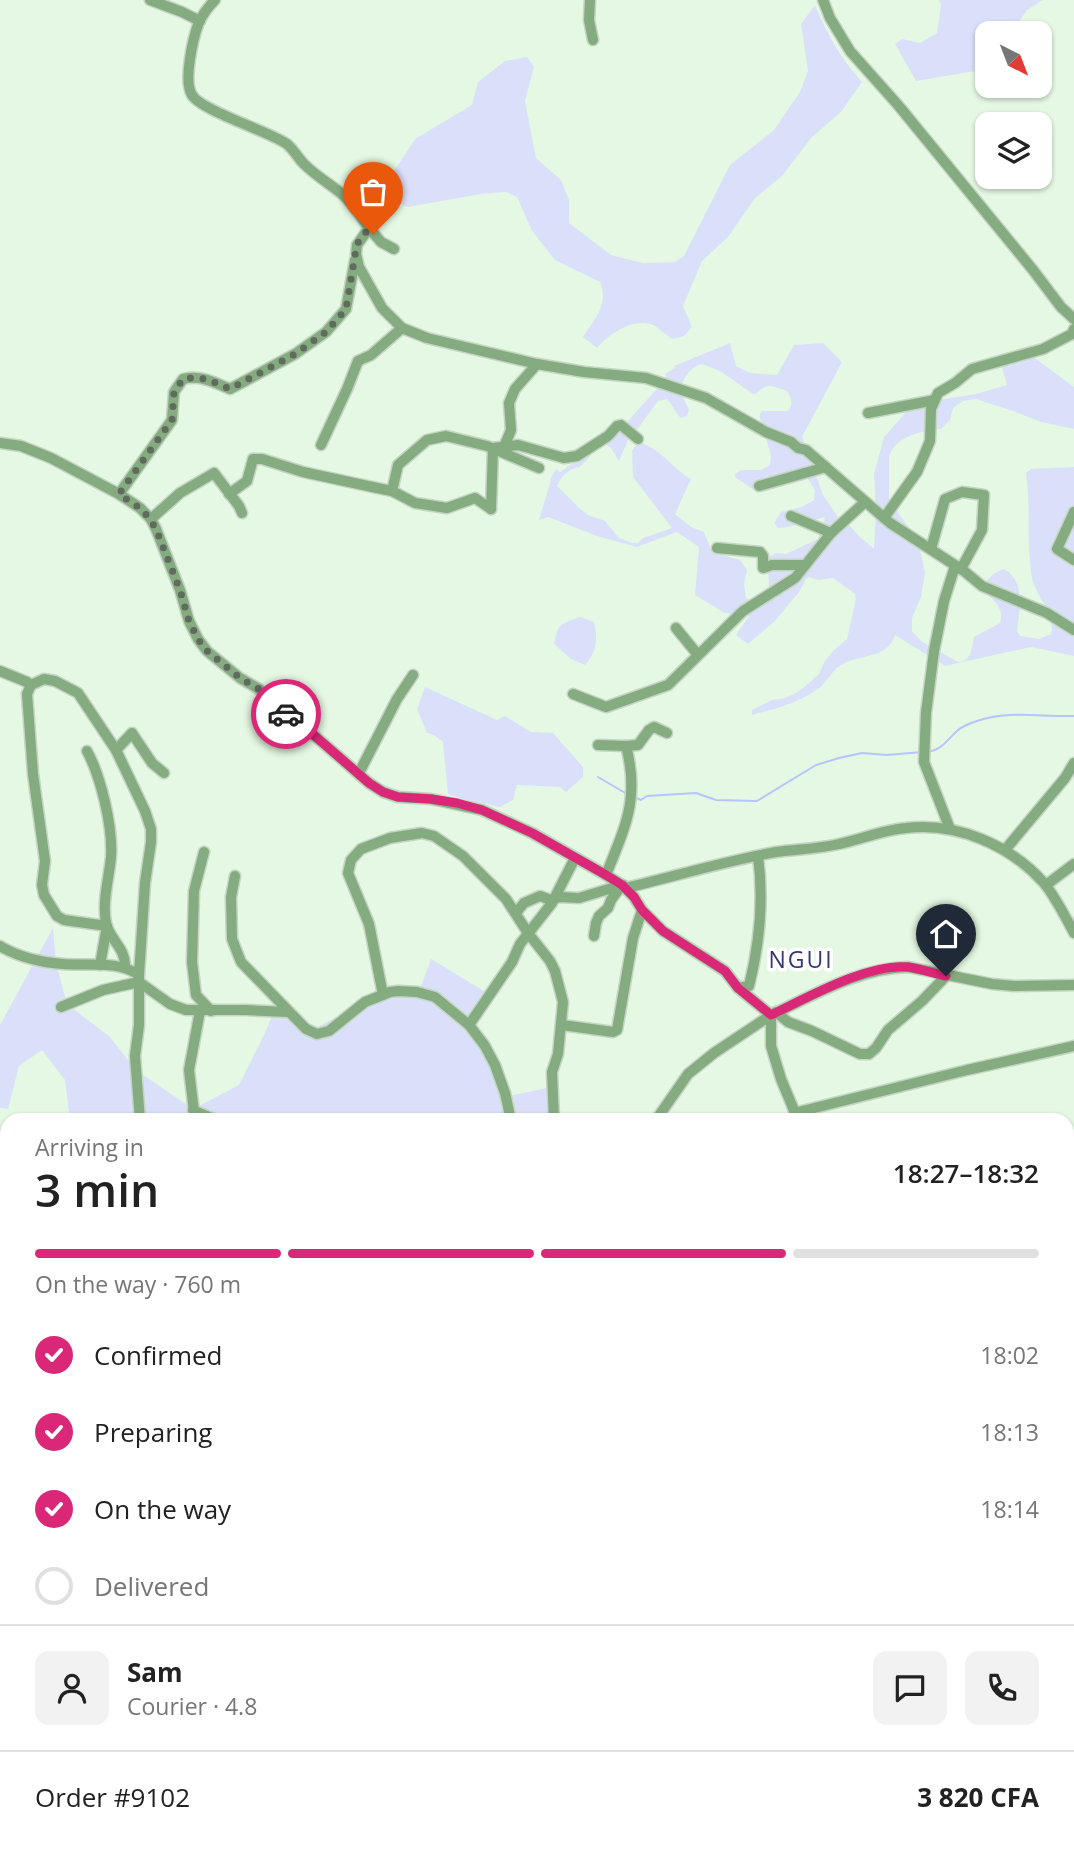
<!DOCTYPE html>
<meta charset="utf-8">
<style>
:root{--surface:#fff;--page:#f2f2f2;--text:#222;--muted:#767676;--line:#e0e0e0;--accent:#db2777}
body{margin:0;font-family:"Open Sans",sans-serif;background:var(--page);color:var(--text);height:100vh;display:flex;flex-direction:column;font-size:26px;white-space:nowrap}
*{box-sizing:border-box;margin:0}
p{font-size:23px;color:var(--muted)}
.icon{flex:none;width:38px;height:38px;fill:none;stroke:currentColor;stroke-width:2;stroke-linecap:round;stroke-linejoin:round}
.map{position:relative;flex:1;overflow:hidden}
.drawer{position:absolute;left:0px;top:1113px;width:1074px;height:744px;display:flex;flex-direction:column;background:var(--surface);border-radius:21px 21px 0 0;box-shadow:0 2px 5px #0004}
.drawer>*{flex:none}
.needle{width:46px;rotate:138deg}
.tools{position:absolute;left:975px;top:21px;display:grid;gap:14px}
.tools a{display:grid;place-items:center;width:77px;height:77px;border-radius:14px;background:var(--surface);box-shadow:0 2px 5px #0004;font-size:35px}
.pin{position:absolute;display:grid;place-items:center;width:60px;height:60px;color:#fff;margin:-72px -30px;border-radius:50% 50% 50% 0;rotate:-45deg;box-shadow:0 0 7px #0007}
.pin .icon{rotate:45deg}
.courier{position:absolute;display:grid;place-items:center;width:70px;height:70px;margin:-35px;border:5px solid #db2777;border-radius:50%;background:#fff;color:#222;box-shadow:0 2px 9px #0007}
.head em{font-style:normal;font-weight:600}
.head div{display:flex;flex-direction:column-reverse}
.head{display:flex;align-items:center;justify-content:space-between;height:119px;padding:0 35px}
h1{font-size:46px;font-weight:600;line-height:52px}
.bar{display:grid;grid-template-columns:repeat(4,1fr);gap:10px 7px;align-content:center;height:84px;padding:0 35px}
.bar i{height:9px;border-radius:5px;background:var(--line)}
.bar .on{background:var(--accent)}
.bar p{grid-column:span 4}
.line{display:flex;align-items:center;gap:18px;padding:0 35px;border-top:2px solid var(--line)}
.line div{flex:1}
.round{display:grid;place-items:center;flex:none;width:74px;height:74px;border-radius:14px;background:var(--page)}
ol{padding:0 35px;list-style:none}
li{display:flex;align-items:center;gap:21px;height:77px}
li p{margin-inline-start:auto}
li .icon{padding:7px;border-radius:50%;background:var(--accent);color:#fff;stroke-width:4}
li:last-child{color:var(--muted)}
li i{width:38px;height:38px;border:4px solid var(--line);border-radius:50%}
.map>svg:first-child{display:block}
.green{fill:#dbe0fa;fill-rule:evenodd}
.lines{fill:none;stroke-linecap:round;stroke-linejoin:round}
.stream{stroke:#b8c3ff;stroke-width:2}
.minor-casing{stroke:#c4d5c2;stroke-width:13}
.minor{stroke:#85ac81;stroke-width:10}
.done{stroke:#606b5e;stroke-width:7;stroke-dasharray:0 12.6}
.route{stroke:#db2777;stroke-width:9}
.labels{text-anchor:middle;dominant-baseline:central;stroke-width:7;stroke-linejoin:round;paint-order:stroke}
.neighbourhood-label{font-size:23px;letter-spacing:2px;fill:#323772;stroke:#fff}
</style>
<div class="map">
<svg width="1074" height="1856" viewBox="0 0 1074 1856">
<rect width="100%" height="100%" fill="#e5f8e3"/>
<g class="green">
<polygon points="939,0 1043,0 1027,10 1011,33 987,33 987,69 916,81 895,44 902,39 920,43 937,33 941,5"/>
<path d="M815,5c12,29 26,54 47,77l-21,30 -29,25 -30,39 -27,22 -27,39 -26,24 -19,45 9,21 -8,9 -12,3c-6,-4 -13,-11 -19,-14 -20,-8 -44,9 -56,23l-14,-11c12,-19 26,-32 17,-55l-45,-22 -23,-29 -15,-34 -11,-5 -25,2 -73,13 -22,-9 -1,-13 30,-46 57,-34 6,-23 27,-21 22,-4 7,10 -9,34 11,57 25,22 8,20v23l42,32 32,8 32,-1 9,-6 46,-91 44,-35 26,-38 8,-21 -7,-47z"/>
<path d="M730,343l6,23 14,7 27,2 17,-30 29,-2 19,19 -40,75 21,58 21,31 4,-2 12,13 14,12 2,-38 -2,-37 10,-37 29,-33 63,-10 31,-9 -6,-21 31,-8 42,31v42l-33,-7 -28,-11 -37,-12 -13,2 -10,7 -3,12 -9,9c-19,2 -45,7 -52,27v44l20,28 8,7 8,38 -4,24 -9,21v13l9,10 37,21c14,-1 13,-13 16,-25l26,-14c4,-15 -5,-21 -15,-31 -1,-12 8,-20 19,-23 22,12 15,42 13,62l3,5 19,3 12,-5c5,-20 -15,-37 -19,-56 -6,-35 -1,-70 -6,-105l5,-4 43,-2v189l-43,-9 -86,19 -50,-31c-7,23 -31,19 -50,28 -13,5 -16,18 -27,26 -20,14 -43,20 -66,26v-5l20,-10 13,-2 9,-4 8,-5 17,-15 6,-13 8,-10 14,-12 9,-40 -1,-5 -22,-16 -15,2 -9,-3 -3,2 -7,13 -24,29 -27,23 -12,-9 13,-19 -24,-3 -30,-18 4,-48 -22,-15 -40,15 -40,-11 -49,-19 -9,3 12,-40 -1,-1 6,-10 4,3 60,-42 42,-47 4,-7 -1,-2 10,-6 -1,-2zM702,364l18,7 33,23h3c12,-13 16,-7 31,-3 4,7 7,13 1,20h-26l-2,3v5l11,36 -1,10 -9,5h-20l-6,4v3l19,13 24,-4 20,-9 10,2 7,11 -1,10 -12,7 -21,5 -7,11 4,5 10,-1 37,-10 -7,22 -32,15 -10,-1 -6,3 -2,3 1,31 -19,11 -4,-3 -2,-14 3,-14 -7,-10 -28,-8 -8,-20 -13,-5 -16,-13 16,-35c-19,-11 -27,-27 -49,-36l-6,2 -4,6 1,26 39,51 -29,10 -5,5h-6l-13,-5 -14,-17 -17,-6 -10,-8 -21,-21c3,-7 8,-14 16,-17 7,-4 4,1 10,-5 8,-8 11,-15 21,-21l7,5 8,13 11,-25 9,-9 19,-26 9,-2c6,6 8,14 14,19l6,-2 2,-6 -9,-19c3,-12 8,-23 22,-27z"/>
<path d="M580,617l14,5c4,17 3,29 -9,43l-14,-6 -17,-15c4,-21 7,-20 26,-27z"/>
<polygon points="425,687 497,720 505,716 531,732 553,733 583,767 583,777 566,792 560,787 517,785 513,800 500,807 465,800 448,794 443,742 434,735 427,733 417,709"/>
<polygon points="53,928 56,963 67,1004 110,1037 136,1070 193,1109 239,1085 264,1035 278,1002 311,1030 343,1014 381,989 420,989 431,959 492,996 469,1023 506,1097 555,1086 560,1120 70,1120 65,1080 42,1050 19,1066 8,1109 0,1108 0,1025"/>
</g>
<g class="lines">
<g class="stream">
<path d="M927,752c15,-2 20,-12 30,-21 5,-5 14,-8 20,-10 31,-11 64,-4 97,-5"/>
<polyline points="598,777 627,794"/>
<polyline points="634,797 641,800 647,796 696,793 716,800 757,801 816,765 839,758 862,753 887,755 922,752"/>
</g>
<g class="minor-casing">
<g id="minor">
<polyline points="150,0 182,12 200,21"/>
<path d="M215,0c-6,6 -12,14 -16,22 -6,16 -16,59 -7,73 8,15 76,36 95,49 7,6 11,14 17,20 12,12 26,20 38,30 10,9 19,23 27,34l-12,17 -1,9 3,13 23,41 20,20 25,10 110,26 47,8 62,6 60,20 60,34 25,10 7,6 8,2 84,73 74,48 18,15 65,27 27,17"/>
<polyline points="590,0 589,20 593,40"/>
<polyline points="823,0 830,18 850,51 898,105 1033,270 1061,307 1074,319"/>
<polyline points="369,228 381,242 394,249"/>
<polyline points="868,413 935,400"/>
<path d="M0,443l21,3 30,12 68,36 21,14 11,11 5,10 24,61 9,31 9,18 9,12 33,27 19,11 20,20 29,21 61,53 14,9 15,5 33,2 51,11 50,23 74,42 16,10 12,12 8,13 21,21 62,40 13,17 33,27c43,-20 88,-47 137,-48l84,17 22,2 60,-1"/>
<polyline points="321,445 347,389 358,361 371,355 402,328"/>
<polyline points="504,447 511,430 509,403 515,389 537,364"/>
<polyline points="759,486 826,467"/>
<polyline points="392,491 398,465 427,440 446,436 487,446 539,468"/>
<path d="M119,494l53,-74 2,-28 9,-13c18,-4 31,3 47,10l65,-35 31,-22 20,-23 9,-49"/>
<polyline points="229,494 247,481 253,459 262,459 303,472 377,488 392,491 415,503 447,508 475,498 491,509"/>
<polyline points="491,509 493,448 518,445 564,458 577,456 608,436 617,426 621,425 638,439"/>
<polyline points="1074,512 1057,549 1074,560"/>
<polyline points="791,516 831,533"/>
<polyline points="884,518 917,472 930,441 931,409 938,393 955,383 972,369 1043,349 1072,334 1074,329"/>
<polyline points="151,519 180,493 214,473 239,506 242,513"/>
<polyline points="717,548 760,552 763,556 763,568 772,565 805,565"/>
<polyline points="931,549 945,499 962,492 984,495 982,530 961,569"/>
<polyline points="676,628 698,655"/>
<polyline points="0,671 27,682 31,685"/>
<polyline points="573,694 606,707 668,685 743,611 795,578 831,533 865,502"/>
<polyline points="598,745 626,746 638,745 649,730 654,727 667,733"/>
<polyline points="116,750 132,733 152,763 164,773"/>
<path d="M87,751c14,26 26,76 24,106 -2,21 -9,45 -5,66 3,16 20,25 19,44"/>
<polyline points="359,773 397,699 413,675"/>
<polyline points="950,829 924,762 926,713 934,651 944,601 955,566"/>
<polyline points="1005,850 1065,778 1074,763"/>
<polyline points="204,852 194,891 192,962 196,995 211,1011"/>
<path d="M606,875c19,-48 34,-76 20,-129"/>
<polyline points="235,876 231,897 232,939 241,962 306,1029 317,1034 329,1031 365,1002 390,992 398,991 417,992 435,997 469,1025 485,1046 495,1065 505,1093 511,1120"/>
<path d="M623,885l3,3c50,-12 99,-27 150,-36 21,-3 43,-3 63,-8 23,-5 44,-14 67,-16 51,-6 104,17 138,55 12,15 21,33 30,50"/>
<polyline points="1046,885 1074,864"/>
<polyline points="516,913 524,903 540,896 551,900 559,897 579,898 622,885 611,900 608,908 599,916 596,923 594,936"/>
<path d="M0,946c18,11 43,17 63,18 25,2 55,-4 76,11v50l-4,31 5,64"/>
<polyline points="100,965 107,926 64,920 57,916 44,895 42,885 45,861 33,774 27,694 31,685 44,679 55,681 78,693 116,750 145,811 151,829 151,842 145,883 139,975"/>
<path d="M738,988l11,-2c11,-44 15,-85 9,-130"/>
<polyline points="383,995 369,924 348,873 351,860 361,849 390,838 422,833 434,836 463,856 506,899 528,933 550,961 555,971 563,1002 558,1054 552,1072 554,1120"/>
<polyline points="61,1007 103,990 139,982 170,1004 186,1010 246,1010 287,1012"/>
<polyline points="776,1012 788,1022 812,1031 860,1054 869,1054 876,1048 888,1030 922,1001 946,976"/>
<polyline points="771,1015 771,1046 781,1079 798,1120"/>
<polyline points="469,1025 512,962 520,944 552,903 575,858"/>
<polyline points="562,1025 613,1032 617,1030 633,938 642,910"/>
<polyline points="193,1110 216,1120"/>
<polyline points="794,1113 967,1070 1074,1046"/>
<polyline points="195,1120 189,1070 200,1011"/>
<polyline points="656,1120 688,1074 714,1053 771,1015"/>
<polyline points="1068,1191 1074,1190"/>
<polyline points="0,1223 7,1223"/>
<polyline points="1068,1252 1074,1263"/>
<polyline points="0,1308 7,1308"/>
<polyline points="1068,1461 1070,1486 1068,1522"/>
<polyline points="0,1482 7,1493"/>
<polyline points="0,1585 7,1594"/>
<polyline points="1068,1661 1070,1670 1074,1702"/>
<polyline points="1068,1731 1074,1727"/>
<polyline points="0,1733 7,1728"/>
<polyline points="1068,1762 1074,1757"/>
<polyline points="1068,1834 1074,1830"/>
<polyline points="318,1850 319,1856"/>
<polyline points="539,1850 599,1856"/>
<polyline points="782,1850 783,1856"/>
<polyline points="419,1856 417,1851 419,1850"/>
<polyline points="509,1856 509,1850"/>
<polyline points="694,1856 694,1850"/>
<polyline points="834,1856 847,1850"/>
<polyline points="959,1856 962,1850"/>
<polyline points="1026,1856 1037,1850"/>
</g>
</g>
<use href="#minor" class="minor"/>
</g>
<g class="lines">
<path class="done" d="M286,714l-27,-25 -19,-11 -33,-27 -9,-12 -9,-18 -9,-31 -24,-61 -6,-10 -10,-11 -21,-14 53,-74 2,-28 9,-13c18,-4 31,3 47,10l65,-35 31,-22 20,-23 11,-65 12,-16 4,6"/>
<path class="route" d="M286,714l22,16 61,53 14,9 15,5 33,2 26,4 25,7 50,23 74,42 16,10 12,12 8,13 21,21 62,40 13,17 33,27c36,-17 97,-52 137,-48 13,2 25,6 38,9"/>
</g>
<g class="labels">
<g class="neighbourhood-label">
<text x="801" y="959">NGUI</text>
</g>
</g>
</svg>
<div class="tools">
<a><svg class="needle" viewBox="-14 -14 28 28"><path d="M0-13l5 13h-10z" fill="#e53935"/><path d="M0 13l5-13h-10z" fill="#767676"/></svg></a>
<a><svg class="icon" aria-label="layers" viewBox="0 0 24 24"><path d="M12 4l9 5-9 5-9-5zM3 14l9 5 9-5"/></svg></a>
</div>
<div class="pin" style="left:373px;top:234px;background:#ea580c"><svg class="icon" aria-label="bag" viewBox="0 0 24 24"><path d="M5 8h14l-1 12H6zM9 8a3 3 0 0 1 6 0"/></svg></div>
<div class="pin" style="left:946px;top:976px;background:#1f2937"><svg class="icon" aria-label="home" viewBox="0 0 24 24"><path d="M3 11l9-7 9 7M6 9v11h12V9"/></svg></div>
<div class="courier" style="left:286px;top:714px"><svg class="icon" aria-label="car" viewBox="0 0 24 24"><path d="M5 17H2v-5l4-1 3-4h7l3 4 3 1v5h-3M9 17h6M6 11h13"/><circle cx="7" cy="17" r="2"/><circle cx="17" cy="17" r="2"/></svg></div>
<section class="drawer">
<div class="head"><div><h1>3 min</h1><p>Arriving in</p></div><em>18:27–18:32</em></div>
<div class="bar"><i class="on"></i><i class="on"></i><i class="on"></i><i></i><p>On the way · 760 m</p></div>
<ol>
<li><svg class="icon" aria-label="check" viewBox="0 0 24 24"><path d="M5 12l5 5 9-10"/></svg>Confirmed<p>18:02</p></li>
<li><svg class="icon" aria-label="check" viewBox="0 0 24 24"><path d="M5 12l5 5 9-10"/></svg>Preparing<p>18:13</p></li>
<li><svg class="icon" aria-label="check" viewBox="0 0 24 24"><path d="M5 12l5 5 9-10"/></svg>On the way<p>18:14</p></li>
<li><i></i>Delivered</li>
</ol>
<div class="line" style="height:126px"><a class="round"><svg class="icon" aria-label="person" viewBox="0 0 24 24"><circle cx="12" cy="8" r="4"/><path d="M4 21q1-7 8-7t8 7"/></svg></a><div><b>Sam</b><p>Courier · 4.8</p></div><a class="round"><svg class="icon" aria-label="chat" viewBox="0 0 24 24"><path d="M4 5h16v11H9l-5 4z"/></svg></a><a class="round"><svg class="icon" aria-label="phone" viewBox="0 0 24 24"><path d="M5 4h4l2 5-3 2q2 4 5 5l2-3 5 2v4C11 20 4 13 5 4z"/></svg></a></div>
<div class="line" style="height:91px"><div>Order #9102</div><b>3 820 CFA</b></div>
</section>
</div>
